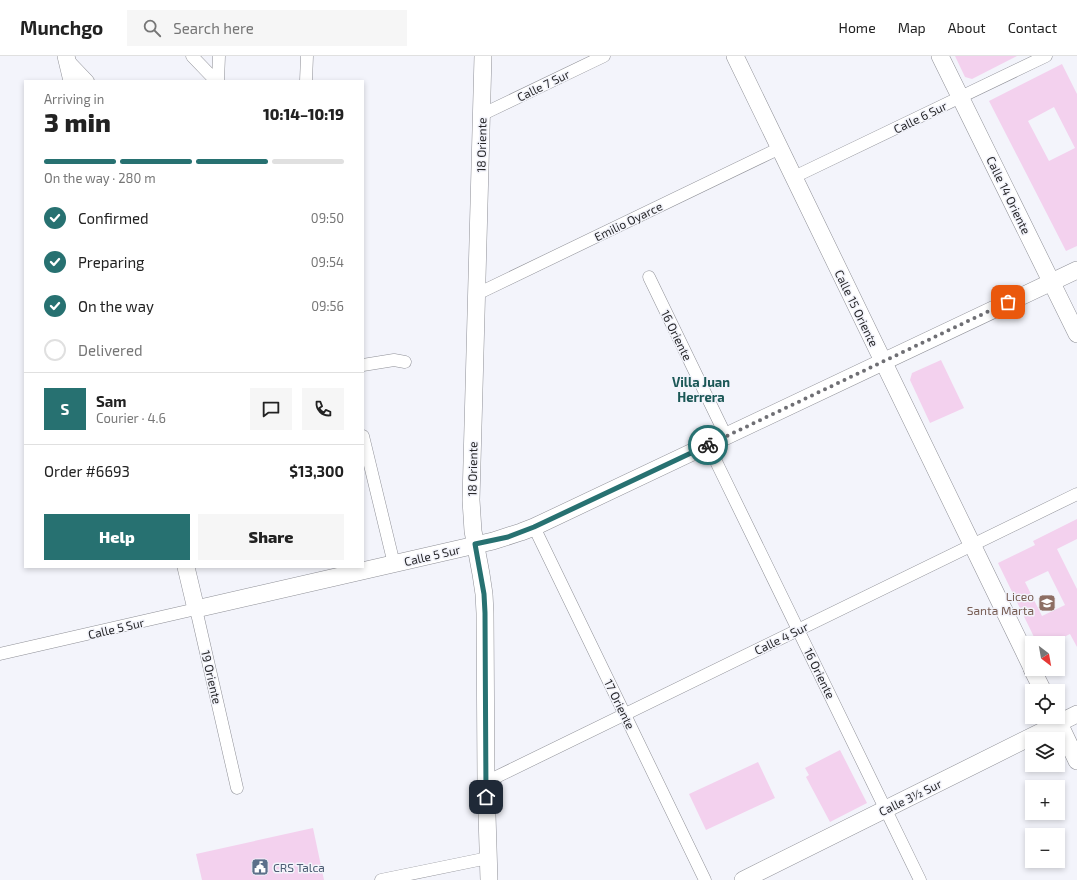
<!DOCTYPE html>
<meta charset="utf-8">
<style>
:root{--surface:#fff;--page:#f6f6f6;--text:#222;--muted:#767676;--line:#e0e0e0;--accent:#277171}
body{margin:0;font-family:"Exo 2",sans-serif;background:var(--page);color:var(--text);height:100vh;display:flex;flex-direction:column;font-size:15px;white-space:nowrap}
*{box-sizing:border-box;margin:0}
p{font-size:13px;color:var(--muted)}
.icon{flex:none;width:22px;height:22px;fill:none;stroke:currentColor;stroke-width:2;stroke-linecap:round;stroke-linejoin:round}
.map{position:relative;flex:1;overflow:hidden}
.side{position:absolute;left:24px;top:24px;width:340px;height:488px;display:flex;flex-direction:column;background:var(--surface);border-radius:0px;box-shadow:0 2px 6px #0003}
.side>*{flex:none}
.needle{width:26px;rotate:149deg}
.fabs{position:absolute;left:1025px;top:580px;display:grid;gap:8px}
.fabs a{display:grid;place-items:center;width:40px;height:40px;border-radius:0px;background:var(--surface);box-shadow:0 2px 6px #0003;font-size:20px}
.pin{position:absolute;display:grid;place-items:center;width:34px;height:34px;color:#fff;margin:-17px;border-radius:8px;box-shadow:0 2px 6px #0006}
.courier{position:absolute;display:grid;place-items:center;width:40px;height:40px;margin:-20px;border:3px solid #277171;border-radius:50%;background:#fff;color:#222;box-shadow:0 1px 5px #0007}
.headline em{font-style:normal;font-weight:800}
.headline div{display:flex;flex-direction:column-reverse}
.headline{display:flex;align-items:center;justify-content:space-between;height:68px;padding:0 20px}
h1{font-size:26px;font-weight:800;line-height:30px}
.bar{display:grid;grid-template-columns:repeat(4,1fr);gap:6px 4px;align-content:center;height:48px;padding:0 20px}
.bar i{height:5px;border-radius:3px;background:var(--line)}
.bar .current{background:var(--accent)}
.bar p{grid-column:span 4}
.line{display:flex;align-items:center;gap:10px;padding:0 20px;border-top:1px solid var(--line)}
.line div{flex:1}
.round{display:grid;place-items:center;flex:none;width:42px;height:42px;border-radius:0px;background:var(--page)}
ol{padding:0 20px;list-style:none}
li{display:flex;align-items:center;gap:12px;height:44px}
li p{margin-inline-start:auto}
li .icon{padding:4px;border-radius:50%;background:var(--accent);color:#fff;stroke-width:4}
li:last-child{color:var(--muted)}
li i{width:22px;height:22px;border:2px solid var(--line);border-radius:50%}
.cta{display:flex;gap:8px;margin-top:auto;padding:8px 20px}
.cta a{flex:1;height:46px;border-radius:0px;background:var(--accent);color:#fff;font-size:16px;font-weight:800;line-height:46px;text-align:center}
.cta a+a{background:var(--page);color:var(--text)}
header{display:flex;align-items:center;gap:24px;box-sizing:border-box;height:56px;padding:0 20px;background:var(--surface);border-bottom:1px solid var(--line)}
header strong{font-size:19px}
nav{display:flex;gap:22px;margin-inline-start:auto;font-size:14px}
.search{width:280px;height:36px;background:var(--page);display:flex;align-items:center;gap:10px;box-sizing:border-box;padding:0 14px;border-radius:0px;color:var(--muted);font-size:15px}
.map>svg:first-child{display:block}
.building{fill:#f3d1ee;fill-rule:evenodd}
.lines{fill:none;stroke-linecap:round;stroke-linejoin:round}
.street-casing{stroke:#8f9097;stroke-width:13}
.secondary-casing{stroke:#8f9097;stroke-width:18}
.street{stroke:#fff;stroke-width:12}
.secondary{stroke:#fff;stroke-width:17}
.done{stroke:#6f6f74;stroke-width:4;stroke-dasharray:0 7.2}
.route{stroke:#277171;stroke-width:5}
.labels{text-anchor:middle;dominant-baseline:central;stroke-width:3;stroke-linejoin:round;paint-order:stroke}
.street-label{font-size:12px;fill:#28282b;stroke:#f3f4fb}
.education-label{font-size:12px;fill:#785e54;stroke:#f3f4fb;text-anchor:end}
.service-label{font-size:12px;fill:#4e5e75;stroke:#f3f4fb;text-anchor:start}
.neighbourhood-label{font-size:13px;font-weight:bold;fill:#1b5756;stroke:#f3f4fb}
</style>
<header>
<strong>Munchgo</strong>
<div class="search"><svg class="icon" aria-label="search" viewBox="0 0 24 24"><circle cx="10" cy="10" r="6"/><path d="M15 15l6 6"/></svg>Search here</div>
<nav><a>Home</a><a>Map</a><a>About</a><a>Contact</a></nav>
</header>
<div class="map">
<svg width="1077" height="824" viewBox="0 0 1077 824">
<rect width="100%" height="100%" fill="#f3f4fb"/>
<g class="building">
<polygon points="955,0 1017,0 972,23 965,21"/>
<path d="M1062,8l15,30v152l-11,5 -77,-150zM1054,51l21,41 -26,13 -21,-40z"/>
<polygon points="941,304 964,352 930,367 910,324 912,317"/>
<path d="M1077,463v20l-20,10 20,40v58l-7,-13 -18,9h-13l-3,-7 -2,1 -36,-74 37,-18 -2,-4zM1048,515l17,34 -23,11 -17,-34z"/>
<polygon points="840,694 867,747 830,766 806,721 809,719 805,712"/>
<polygon points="758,706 775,742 706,774 689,738"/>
<polygon points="313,772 324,824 202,824 196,798"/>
</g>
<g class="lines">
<g class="street-casing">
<g id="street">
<polyline points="192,0 216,25"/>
<polyline points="68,4 88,25"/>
<polyline points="218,25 219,0"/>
<polyline points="306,25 307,0"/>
<polyline points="481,59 604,0"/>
<polyline points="794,121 1046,0"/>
<polyline points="649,221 726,380"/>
<polyline points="477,238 780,92"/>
<polyline points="363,309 394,304 405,306"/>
<polyline points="363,380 394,508"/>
<polyline points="708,389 920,824"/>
<polyline points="534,471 705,824"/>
<polyline points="0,598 196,553 237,732"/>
<polyline points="486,726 1077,438"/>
<polyline points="381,824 488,802"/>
</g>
</g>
<g class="secondary-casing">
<g id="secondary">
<polyline points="66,0 72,25"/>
<polyline points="483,0 471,444 473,475 481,518 484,538 485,557 486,726 489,824"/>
<polyline points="735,0 1032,612"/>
<polyline points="940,0 1077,278"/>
<polyline points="186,511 196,553 493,485 521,476 534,471 1077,214"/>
<polyline points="1032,613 1043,635"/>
<polyline points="1056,661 1077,705"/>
<polyline points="743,824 1077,658"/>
</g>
</g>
<use href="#street" class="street"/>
<use href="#secondary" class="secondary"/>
</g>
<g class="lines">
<polyline class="done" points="708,389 1008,246"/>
<polyline class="route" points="486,741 485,557 484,538 475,488 508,481 534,471 708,389"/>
</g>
<defs>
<g id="school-square" transform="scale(0.9)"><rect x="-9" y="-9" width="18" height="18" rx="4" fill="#8d6e63" stroke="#f3f4fb"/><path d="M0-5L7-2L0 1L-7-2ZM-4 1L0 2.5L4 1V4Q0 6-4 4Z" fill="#fff"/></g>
<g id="civic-square" transform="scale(0.9)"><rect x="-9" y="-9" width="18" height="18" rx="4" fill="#5c6f8a" stroke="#f3f4fb"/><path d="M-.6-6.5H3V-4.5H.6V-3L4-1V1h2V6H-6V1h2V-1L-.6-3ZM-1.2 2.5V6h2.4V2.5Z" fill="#fff"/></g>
</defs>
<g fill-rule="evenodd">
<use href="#school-square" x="1047" y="547"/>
<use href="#civic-square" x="260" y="811"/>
</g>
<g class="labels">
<g class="street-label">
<text transform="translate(543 29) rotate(-26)">Calle 7 Sur</text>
<text transform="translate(920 61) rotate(-26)">Calle 6 Sur</text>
<text transform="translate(481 89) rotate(-89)">18 Oriente</text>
<text transform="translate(1009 139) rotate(64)">Calle 14 Oriente</text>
<text transform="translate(628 165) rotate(-26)">Emilio Oyarce</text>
<text transform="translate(857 252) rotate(64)">Calle 15 Oriente</text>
<text transform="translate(677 279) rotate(64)">16 Oriente</text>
<text transform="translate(472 413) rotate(-89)">18 Oriente</text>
<text transform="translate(432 499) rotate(-13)">Calle 5 Sur</text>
<text transform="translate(116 572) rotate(-13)">Calle 5 Sur</text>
<text transform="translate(781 582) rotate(-26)">Calle 4 Sur</text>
<text transform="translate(820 617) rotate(64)">16 Oriente</text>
<text transform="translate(212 621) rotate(77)">19 Oriente</text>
<text transform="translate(620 648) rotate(64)">17 Oriente</text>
<text transform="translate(910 741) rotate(-26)">Calle 3½ Sur</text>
</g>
<g class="education-label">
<text x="1034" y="540">Liceo<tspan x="1034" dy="14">Santa Marta</tspan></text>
</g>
<g class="service-label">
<text x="273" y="811">CRS Talca</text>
</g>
<g class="neighbourhood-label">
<text x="701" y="326">Villa Juan<tspan x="701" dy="15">Herrera</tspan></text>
</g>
</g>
</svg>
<div class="fabs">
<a><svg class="needle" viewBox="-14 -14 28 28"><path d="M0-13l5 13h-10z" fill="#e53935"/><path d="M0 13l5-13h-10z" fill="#767676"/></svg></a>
<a><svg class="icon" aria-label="locate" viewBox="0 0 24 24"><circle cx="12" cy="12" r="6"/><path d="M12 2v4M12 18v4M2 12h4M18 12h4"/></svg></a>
<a><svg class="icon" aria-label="layers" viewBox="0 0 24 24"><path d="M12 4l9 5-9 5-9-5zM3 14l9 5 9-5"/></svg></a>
<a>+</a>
<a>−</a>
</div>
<div class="pin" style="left:1008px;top:246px;background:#ea580c"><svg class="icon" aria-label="bag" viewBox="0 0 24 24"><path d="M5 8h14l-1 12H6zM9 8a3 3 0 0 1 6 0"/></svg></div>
<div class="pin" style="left:486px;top:741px;background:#1f2937"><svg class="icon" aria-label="home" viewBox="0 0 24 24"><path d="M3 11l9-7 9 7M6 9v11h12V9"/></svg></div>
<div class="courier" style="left:708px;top:389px"><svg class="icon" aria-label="bike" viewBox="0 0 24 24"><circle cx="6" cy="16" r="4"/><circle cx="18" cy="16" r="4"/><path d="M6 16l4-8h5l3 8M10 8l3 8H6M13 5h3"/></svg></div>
<section class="side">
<div class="headline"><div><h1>3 min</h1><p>Arriving in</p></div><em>10:14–10:19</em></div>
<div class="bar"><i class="current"></i><i class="current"></i><i class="current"></i><i></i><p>On the way · 280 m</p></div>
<ol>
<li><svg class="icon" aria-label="check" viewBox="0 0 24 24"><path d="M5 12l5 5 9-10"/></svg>Confirmed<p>09:50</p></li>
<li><svg class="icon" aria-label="check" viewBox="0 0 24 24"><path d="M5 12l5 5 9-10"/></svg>Preparing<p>09:54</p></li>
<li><svg class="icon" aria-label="check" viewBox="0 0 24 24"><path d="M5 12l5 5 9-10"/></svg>On the way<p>09:56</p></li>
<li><i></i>Delivered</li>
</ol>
<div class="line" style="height:72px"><b class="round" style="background:var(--accent);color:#fff">S</b><div><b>Sam</b><p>Courier · 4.6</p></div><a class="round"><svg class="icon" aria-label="chat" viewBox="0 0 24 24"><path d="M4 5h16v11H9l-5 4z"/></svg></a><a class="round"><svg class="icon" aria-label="phone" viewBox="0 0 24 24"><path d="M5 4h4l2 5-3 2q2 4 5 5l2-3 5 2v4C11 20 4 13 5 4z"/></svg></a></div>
<div class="line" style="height:52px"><div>Order #6693</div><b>$13,300</b></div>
<div class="cta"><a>Help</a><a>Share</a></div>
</section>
</div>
